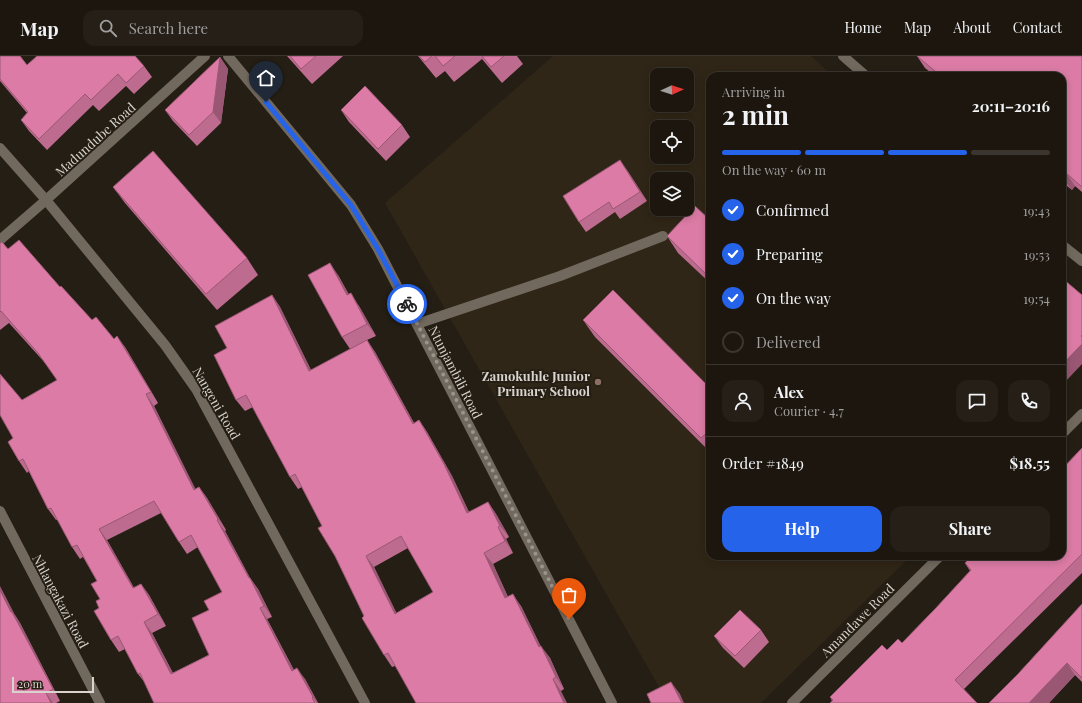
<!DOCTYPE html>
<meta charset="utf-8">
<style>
:root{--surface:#1c160f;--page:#251f18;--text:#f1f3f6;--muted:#a09f9e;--line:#3a352f;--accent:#2563eb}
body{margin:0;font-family:"Playfair Display",serif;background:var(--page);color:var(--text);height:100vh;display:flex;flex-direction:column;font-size:15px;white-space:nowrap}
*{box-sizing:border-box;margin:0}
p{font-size:13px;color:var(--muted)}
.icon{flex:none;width:22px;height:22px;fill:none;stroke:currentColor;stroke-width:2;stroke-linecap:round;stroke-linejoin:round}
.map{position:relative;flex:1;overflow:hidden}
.details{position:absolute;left:706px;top:16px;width:360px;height:488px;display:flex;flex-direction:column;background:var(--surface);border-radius:12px;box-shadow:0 2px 10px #0003,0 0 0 1px var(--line)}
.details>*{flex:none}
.needle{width:26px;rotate:87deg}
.tools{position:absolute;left:650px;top:12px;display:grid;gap:8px}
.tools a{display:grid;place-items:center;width:44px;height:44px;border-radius:8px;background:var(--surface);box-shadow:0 2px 10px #0003,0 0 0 1px var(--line);font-size:20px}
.scale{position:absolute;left:12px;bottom:10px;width:82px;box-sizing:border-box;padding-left:4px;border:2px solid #d8d3cd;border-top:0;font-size:11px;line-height:14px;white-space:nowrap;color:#d8d3cd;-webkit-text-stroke:3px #251e14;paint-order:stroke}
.pin{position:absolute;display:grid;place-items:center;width:34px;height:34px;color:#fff;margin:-41px -17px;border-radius:50% 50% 50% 0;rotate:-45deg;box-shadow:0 0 4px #0007}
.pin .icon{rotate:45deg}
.courier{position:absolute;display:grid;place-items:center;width:40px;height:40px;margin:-20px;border:3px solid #2563eb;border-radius:50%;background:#fff;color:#222;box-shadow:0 1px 5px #0007}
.summary em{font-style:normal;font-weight:700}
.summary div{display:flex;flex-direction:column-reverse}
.summary{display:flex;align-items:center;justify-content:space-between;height:68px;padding:0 16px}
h1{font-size:26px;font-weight:700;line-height:30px}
.bar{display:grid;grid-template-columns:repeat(4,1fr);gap:6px 4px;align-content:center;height:48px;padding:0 16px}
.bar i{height:5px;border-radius:3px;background:var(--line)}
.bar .current{background:var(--accent)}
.bar p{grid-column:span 4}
.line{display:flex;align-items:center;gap:10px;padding:0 16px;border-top:1px solid var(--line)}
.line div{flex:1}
.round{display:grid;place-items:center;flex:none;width:42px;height:42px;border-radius:12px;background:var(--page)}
ol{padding:0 16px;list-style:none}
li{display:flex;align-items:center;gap:12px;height:44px}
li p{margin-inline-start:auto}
li .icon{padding:4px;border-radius:50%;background:var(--accent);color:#fff;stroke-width:4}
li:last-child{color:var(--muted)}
li i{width:22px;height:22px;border:2px solid var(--line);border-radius:50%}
.cta{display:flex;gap:8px;margin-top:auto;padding:8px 16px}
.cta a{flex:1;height:46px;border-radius:12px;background:var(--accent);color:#fff;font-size:16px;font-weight:700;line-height:46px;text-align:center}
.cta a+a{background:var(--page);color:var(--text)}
header{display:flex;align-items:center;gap:24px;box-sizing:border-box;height:56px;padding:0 20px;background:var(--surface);border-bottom:1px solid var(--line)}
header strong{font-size:19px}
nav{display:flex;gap:22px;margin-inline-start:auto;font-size:14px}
.search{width:280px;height:36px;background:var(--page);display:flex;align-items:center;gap:10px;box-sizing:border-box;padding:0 14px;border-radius:12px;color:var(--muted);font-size:15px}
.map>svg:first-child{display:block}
.built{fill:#302617;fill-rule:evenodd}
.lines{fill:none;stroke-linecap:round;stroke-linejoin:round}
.service{stroke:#72695e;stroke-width:10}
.minor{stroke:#72695e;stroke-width:10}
.wall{fill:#bd6b8f;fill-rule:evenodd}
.shaded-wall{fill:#9a5774}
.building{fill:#dc7ca6;stroke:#9a5774;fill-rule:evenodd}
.done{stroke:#99948c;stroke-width:4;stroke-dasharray:0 7.2}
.route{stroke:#2563eb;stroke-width:5}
.education-dot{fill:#8d6e63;stroke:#251e14;stroke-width:1.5}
.labels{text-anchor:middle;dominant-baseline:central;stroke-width:4;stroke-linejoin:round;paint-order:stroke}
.street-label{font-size:13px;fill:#d8d3cd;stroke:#251e14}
.poi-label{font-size:13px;font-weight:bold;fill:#d8d3cd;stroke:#251e14;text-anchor:end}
</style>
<header>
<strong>Map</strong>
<div class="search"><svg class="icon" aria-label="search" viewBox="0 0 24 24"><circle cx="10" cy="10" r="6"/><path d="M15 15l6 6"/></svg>Search here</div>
<nav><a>Home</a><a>Map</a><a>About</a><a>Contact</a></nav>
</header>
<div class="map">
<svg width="1082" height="647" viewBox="0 0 1082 647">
<rect width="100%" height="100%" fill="#251e14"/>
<path class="built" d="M553,0h258l22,20h-123v480h201l-150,147h-93l-283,-500zM657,19h30v30h-30zM657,71h30v30h-30zM657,123h30v30h-30z"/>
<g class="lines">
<polyline class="service" points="417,268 560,220 663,180"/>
<g class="minor">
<polyline points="228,0 351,149 378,193 612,647"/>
<polyline points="843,0 866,20"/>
<polyline points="0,92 46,144 165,289 196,333 365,647"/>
<polyline points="0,184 46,144 205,0"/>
<polyline points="1062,189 1082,205"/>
<polyline points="1062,378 1082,358"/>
<polyline points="0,455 100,647"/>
<polyline points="792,647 940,500"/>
</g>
</g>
<g class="wall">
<polygon points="0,0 27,9 144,10 152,21 134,38 126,30 99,55 93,49 47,94 29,75 21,64 27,57 0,25"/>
<polygon points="287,0 343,0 312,28"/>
<polygon points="418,0 517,0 523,8 502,27 482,3 454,26 445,15 436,22"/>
<polygon points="917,0 1082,0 1082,136 1075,130 1072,134 1062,126 1062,20 935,20 925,12"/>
<polygon points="220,1 228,13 221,67 197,90 173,65 165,54"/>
<polygon points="341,54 402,69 410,81 386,105 349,66"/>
<polygon points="627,114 647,145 620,163 615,156 586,176 579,166"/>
<polygon points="113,131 247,202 258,219 217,254 125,147"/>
<polygon points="710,164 710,227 678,197 667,180"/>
<path d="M0,187l60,44 32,33 22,19 11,8 33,56 -4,3 41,83 4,-2 8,11 19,32 -1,1 25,47 8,11 14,28 -5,2 27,51 11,9 13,24h-164l-9,-20 -7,-9 -13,-25 -6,3 -8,-12 -12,-32 1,-9 -3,-18 -14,-24 -3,2 -8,-12 -14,-27h-2l-8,-11 -19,-38 -2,2 -8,-12 -6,-23 9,-38 35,-20 -11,-16 -37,-41 -9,7zM161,457l18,29 8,12 11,-7 24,45 -13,18v45l-36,18 -21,-40 14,-7 -17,-31 -8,-11 -7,4 -27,-48z"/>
<path d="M338,219l11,20 10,11 17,30 -9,4 8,12 39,71 5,-3 8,12 25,44 17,36 19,-10 8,12 13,23 -3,2 7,14 -20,11 15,33 13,9 20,41 9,11 14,31 -3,2 -166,-25 -3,1 -8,-12 -20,-39 -42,-90 -20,-39 -4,2 -8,-12 -37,-70 -8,4 -9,-11 -9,-52 45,-53 8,12 31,63 39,-21 -8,-12zM408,492l25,44 -37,21 -22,-46z"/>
<polygon points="583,264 710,332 710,396 595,281"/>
<polygon points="1082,392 1082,517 964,633 832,645 830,641 887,594 902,587 935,553 970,515 965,507 1062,500"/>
<polygon points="1082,548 1082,626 1075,619 1049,647 989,647 1018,618"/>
<polygon points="15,559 20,567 60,645 56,647 0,647"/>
<polygon points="761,574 769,586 744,612 723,592 714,580"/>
</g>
<g class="shaded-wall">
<polygon points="220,1 228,13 221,67 213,56"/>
<polygon points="620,104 627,114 647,145 640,136"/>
<polygon points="1066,117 1075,130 1072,134 1062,121"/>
<polygon points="330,207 338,219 356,251 347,239"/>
<polygon points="351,237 359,250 376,280 367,268"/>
<polygon points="272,239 280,251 317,327 309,315"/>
<polygon points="117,280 125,291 158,347 151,336"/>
<polygon points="367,284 375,296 421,380 413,368"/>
<polygon points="1082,288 1082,308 1065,326 1062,321 1062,309"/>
<polygon points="146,338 154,350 202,446 194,434"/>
<polygon points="419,364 427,376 452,420 475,469 467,457"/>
<polygon points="199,431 207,442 226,474 218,463"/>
<polygon points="488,446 496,458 509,481 500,470"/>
<polygon points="217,464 225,475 250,522 258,533 272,561 264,550"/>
<polygon points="498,471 506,483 513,497 505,485"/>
<polygon points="99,473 107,484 141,544 133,532"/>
<polygon points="484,497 493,508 514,554 505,542"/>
<polygon points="366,500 374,511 403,570 395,558"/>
<polygon points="141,528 149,539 166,570 158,558"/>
<polygon points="0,530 15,559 20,567 60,645 53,633 11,556 0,534"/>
<polygon points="513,538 521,550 547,603 539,591"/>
<polygon points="260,552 267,563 300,626 292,615"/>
<polygon points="144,566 152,577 179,629 171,618"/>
<polygon points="541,590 550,602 564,633 556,621"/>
<polygon points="1067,607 1075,619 1049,647 1029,647"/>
<polygon points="297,612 305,623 318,647 317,647 313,641"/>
<polygon points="553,623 561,635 567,647 564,647"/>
<polygon points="671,626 680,638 684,647 682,647"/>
<polygon points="46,637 53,647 51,647"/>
</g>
<g class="building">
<polygon points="0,0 20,0 27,9 37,0 135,0 144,10 126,27 118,18 91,44 85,38 39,83 21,64 28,56 0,23"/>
<polygon points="290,0 316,0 301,13"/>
<polygon points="419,0 432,0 425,6"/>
<polygon points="435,0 455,0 443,10"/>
<polygon points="482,0 504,0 491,11"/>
<polygon points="917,0 1082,0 1082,131 1066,117 1062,121 1062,20 941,20"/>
<polygon points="220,1 213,56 189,79 165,54"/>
<polygon points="365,30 402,69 378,93 341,54"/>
<polygon points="153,95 247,202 206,238 113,131"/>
<polygon points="620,104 640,136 613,153 609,146 579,166 563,140"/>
<polygon points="695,150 710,164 710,222 667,180"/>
<path d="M19,184l41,47 1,-1 31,34 4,-3 18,22 3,-3 34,56 -5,2 48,96 5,-3 19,32 -1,1 32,58h1l14,28 -4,2 32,63 5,-3 16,29 -1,1 3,5h-161l-14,-30 -2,1 -20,-38 -7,4 -17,-29 5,-3 -3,-7 4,-2 -9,-15 6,-3 -20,-36 -5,2 -21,-39 -3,1 -25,-50 -4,2 -11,-19 5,-4 -13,-23v-41l22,26 35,-20 -19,-27 -37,-42 -1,1v-69l2,-1 6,7zM154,445l25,41 12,-7 31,57 -18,9 5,9 -17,8 17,37 -38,19 -27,-52 14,-8 -17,-30 -8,4 -34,-59z"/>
<polygon points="330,207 347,239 351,237 367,268 342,281 308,219"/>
<polygon points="1062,222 1082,239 1082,279 1081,280 1082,281 1082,288 1062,309"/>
<polygon points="613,234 710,332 710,374 701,382 583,264"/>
<path d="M272,239l37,76 58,-31 46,84 6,-4 25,44 23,49 21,-11 12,24 -2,1 7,14 -21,12 21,45 8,-4 26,53 2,-1 15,31 -3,2 11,24h-148l-28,-50 -4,2 -22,-37 2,-2 -29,-60 -17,-28 4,-2 -27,-52 -5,3 -44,-82 -10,5 -22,-45 13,-7 -12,-22zM401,480l32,56 -38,22 -29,-58z"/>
<polygon points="1082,392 1082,498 955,624 977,647 830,647 833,644 830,641 882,589 887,594 898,583 902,587 935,553 971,514 965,507 970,502 969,500 1062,500 1062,413"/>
<polygon points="0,534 11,556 12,556 53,633 46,637 51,647 0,647"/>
<polygon points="1082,548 1082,622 1067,607 1029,647 989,647 1018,618"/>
<polygon points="740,554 761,574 735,600 714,580"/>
<polygon points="671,626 682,647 651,647 647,638"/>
</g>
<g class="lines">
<polyline class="done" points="407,248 569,563"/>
<polyline class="route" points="266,46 351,149 378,193 407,248"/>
</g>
<circle class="education-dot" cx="598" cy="326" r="4"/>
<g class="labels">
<g class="street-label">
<text transform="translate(95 83) rotate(-42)">Madundube Road</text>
<text transform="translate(456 316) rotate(63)">Ntunjambili Road</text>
<text transform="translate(217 347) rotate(60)">Nangeni Road</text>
<text transform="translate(61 545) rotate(62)">Nhlangakazi Road</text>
<text transform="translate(857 564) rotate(-45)">Amandawe Road</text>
</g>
<g class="poi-label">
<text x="590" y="319">Zamokuhle Junior<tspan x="590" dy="15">Primary School</tspan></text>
</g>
</g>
</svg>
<div class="tools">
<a><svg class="needle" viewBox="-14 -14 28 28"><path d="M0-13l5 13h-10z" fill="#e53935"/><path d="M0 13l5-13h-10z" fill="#a09f9e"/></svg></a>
<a><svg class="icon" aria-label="locate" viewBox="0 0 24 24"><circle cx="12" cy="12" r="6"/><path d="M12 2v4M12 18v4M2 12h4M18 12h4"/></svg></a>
<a><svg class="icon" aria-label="layers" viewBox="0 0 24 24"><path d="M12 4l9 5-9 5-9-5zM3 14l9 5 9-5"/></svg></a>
</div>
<div class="scale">20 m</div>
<div class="pin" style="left:569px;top:563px;background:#ea580c"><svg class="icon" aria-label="bag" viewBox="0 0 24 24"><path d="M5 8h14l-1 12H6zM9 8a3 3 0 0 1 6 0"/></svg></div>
<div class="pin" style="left:266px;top:46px;background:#1f2937"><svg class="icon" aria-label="home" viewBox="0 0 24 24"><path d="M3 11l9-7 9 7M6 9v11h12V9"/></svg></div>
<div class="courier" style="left:407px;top:248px"><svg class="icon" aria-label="bike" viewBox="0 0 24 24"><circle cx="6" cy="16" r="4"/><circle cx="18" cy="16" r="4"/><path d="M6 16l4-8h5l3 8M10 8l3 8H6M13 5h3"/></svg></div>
<section class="details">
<div class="summary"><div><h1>2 min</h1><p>Arriving in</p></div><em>20:11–20:16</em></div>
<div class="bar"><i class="current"></i><i class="current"></i><i class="current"></i><i></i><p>On the way · 60 m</p></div>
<ol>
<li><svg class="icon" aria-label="check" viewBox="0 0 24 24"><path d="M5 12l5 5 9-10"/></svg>Confirmed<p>19:43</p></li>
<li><svg class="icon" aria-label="check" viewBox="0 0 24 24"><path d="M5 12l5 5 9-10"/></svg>Preparing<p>19:53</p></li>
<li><svg class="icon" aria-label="check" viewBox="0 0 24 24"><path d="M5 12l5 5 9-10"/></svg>On the way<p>19:54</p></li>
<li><i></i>Delivered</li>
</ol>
<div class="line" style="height:72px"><a class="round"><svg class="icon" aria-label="person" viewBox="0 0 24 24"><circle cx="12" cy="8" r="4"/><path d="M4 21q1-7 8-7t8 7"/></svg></a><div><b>Alex</b><p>Courier · 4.7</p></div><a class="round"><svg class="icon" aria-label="chat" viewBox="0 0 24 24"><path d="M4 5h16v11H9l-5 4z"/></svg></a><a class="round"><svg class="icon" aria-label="phone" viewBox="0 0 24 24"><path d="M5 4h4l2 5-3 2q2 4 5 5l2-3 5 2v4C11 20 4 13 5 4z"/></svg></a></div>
<div class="line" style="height:52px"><div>Order #1849</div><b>$18.55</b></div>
<div class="cta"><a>Help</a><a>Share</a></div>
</section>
</div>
